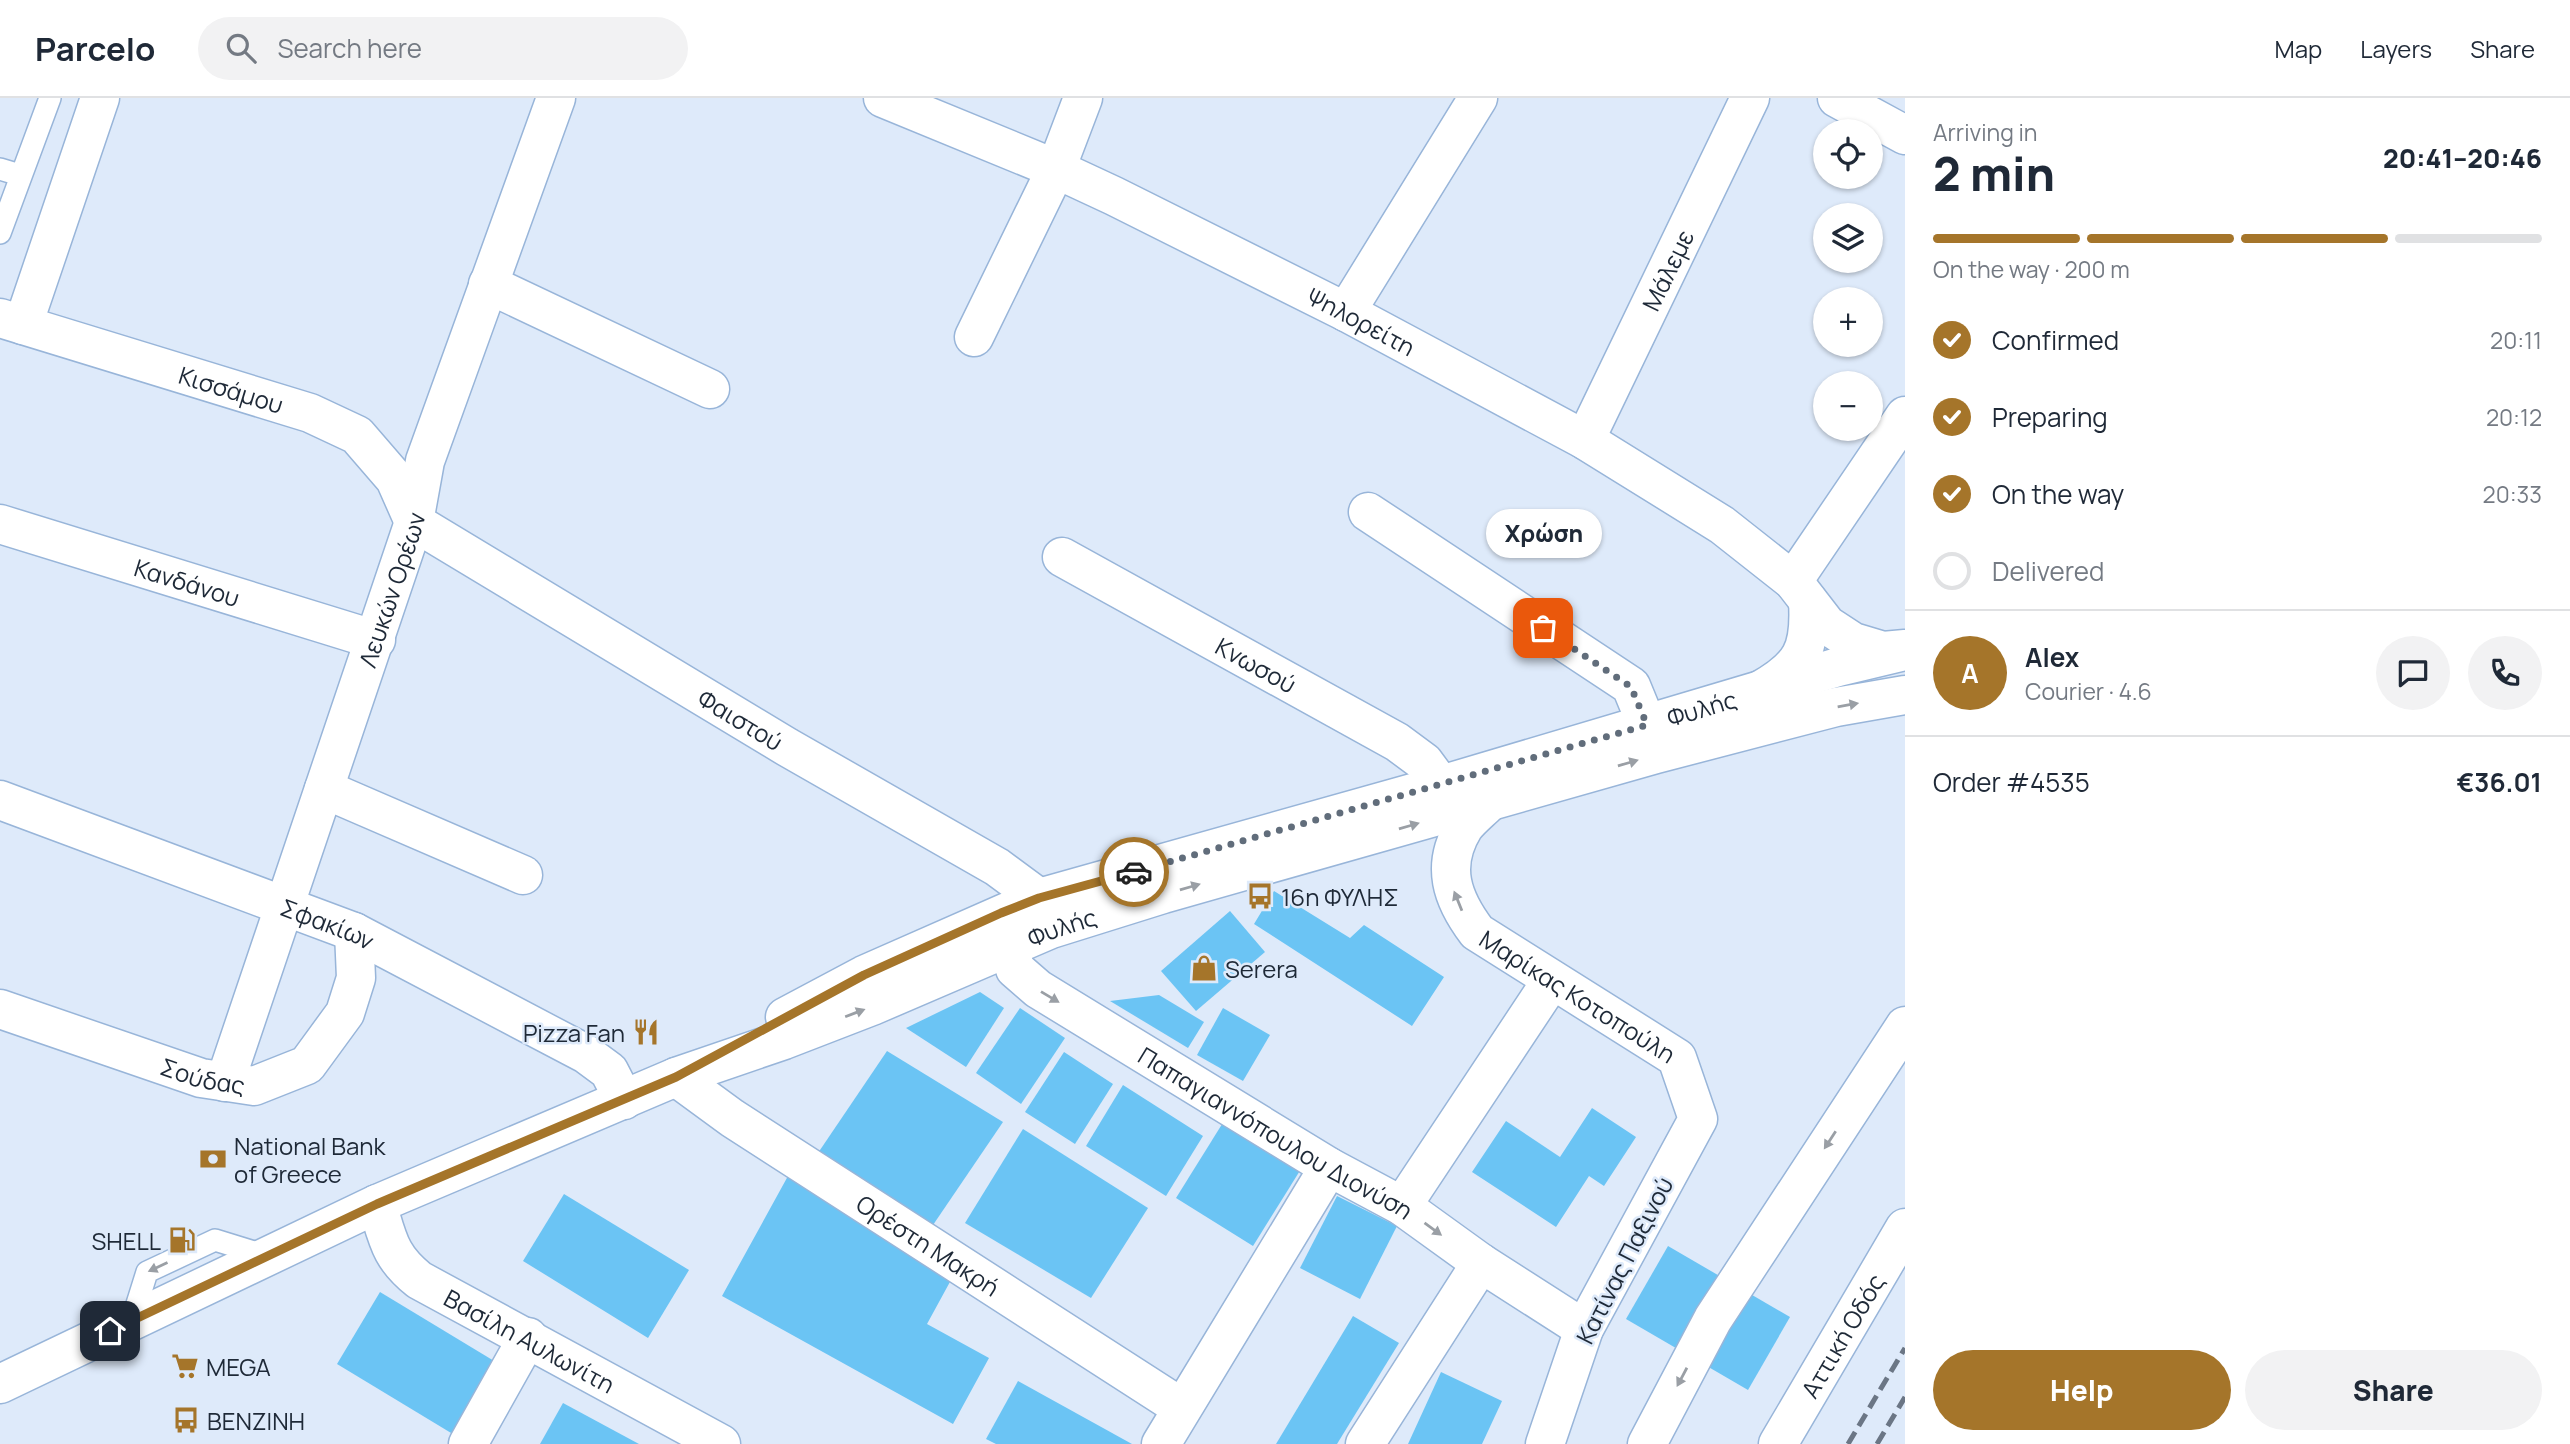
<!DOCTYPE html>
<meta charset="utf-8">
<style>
:root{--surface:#fff;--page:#f2f2f3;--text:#1f2937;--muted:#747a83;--line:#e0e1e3;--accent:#a5752a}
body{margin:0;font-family:Manrope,sans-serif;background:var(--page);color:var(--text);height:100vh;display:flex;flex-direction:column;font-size:26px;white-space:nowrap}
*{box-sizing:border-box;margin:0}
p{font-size:23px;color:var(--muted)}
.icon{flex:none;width:38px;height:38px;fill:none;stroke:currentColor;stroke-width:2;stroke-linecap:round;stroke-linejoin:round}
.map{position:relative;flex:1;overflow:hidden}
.side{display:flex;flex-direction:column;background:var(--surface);width:665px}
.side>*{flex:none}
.controls{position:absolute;left:1813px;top:21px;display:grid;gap:14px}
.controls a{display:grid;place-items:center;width:70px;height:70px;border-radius:50%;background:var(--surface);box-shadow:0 2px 5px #0004;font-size:35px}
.pin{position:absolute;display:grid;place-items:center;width:60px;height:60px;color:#fff;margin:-30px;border-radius:14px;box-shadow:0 4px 10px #0006}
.courier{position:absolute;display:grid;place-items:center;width:70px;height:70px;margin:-35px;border:5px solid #a5752a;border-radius:50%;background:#fff;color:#222;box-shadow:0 2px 9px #0007}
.bubble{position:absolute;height:49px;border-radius:24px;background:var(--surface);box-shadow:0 2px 5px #0004;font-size:23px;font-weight:800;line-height:49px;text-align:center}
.overview em{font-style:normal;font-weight:800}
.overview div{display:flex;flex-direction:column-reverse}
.overview{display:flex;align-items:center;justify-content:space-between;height:119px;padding:0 28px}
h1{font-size:46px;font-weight:800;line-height:52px}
.bar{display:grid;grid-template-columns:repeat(4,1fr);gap:10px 7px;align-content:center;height:84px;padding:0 28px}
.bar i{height:9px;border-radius:5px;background:var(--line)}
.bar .current{background:var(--accent)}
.bar p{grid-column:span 4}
.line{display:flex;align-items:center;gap:18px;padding:0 28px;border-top:2px solid var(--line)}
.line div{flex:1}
.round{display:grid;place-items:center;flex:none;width:74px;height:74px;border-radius:37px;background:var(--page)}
ol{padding:0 28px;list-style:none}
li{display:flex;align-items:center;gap:21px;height:77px}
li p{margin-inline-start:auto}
li .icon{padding:7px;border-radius:50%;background:var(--accent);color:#fff;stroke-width:4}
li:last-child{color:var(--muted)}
li i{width:38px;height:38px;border:4px solid var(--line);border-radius:50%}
.action{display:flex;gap:14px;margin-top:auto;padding:14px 28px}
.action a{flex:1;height:80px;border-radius:42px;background:var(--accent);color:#fff;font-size:28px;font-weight:800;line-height:80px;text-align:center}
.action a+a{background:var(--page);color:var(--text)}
header{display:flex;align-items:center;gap:42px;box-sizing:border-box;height:98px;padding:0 35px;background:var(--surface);border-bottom:2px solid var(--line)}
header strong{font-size:33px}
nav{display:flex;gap:38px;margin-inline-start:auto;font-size:24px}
.search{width:490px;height:63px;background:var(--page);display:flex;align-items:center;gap:18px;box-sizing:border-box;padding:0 24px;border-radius:38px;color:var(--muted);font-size:26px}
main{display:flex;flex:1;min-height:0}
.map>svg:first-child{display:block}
.building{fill:#6bc4f4}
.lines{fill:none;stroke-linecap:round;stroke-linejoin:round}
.service-casing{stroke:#98b5d9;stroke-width:24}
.minor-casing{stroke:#98b5d9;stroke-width:41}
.tertiary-casing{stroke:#98b5d9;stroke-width:41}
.secondary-casing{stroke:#98b5d9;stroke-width:41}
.primary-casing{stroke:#98b5d9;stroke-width:41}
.motorway-casing{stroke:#98b5d9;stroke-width:41}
.service{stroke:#fff;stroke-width:21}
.minor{stroke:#fff;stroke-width:38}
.tertiary{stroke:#fff;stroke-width:38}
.secondary{stroke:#fff;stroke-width:38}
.primary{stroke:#fff;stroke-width:38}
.motorway{stroke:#fff;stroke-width:38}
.rail{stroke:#6b7685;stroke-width:5;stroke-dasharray:14 7;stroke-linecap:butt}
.oneway{fill:#9a9fa5}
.done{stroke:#616d7b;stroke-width:7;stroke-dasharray:0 12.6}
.route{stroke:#a5752a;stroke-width:9}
.labels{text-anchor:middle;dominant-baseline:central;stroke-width:5;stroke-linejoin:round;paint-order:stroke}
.street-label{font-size:24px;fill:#1e2937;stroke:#deeafa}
.poi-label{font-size:24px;fill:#1e2937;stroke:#deeafa;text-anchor:start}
</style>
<header>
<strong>Parcelo</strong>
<div class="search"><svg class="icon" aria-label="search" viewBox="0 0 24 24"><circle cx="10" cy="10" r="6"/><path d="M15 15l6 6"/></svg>Search here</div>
<nav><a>Map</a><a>Layers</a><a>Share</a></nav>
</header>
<main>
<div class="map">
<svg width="1905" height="1346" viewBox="0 0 1905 1346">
<rect width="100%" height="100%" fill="#deeafa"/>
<g class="building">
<polygon points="1274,793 1350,840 1364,827 1444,879 1412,928 1254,826"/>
<polygon points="1230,813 1265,854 1196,913 1161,873"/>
<polygon points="980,894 1004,910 966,969 906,930"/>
<polygon points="1159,897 1204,924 1188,950 1110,903"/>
<polygon points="1020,910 1065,940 1021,1006 976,975"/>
<polygon points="1223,910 1270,937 1243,983 1197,957"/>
<polygon points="887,953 1003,1024 933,1127 818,1055"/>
<polygon points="1064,954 1113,986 1075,1046 1025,1014"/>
<polygon points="1123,987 1203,1038 1166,1098 1086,1048"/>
<polygon points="1592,1010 1636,1039 1604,1088 1589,1078 1556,1129 1472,1074 1506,1023 1560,1059"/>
<polygon points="1224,1023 1301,1071 1253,1148 1176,1100"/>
<polygon points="1023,1031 1148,1110 1091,1200 965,1125"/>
<polygon points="788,1078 957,1171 927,1226 989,1260 953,1326 722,1198"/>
<polygon points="564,1096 689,1172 648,1240 523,1163"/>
<polygon points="1337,1098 1397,1128 1360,1201 1300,1170"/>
<polygon points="1668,1148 1790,1219 1748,1292 1626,1221"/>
<polygon points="380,1194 509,1272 466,1344 337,1266"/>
<polygon points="1353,1218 1399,1245 1337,1346 1276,1346"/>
<polygon points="1441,1274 1502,1303 1482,1346 1408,1346"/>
<polygon points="1018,1283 1132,1346 996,1346 986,1341"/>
<polygon points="563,1305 639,1346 540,1346"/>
</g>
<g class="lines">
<g class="service-casing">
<g id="service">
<polyline points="0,71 20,77"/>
<polyline points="0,135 50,0"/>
<polyline points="132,1222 147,1174 215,1142 267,1158"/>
</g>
</g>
<g class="minor-casing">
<g id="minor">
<path id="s1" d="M883,0l173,71 58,27 232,116 239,128 137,85 71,56 34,44 26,17 30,9 22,-2"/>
<polyline points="1837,0 1905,37"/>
<polyline points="488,186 710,291"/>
<polyline points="1346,214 1478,0"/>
<path id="s2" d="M0,220l310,95 47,22 38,44 19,43 373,225 210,120 42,31 11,28"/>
<polyline points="23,227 100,0"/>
<polyline points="974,239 1056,71 1083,0"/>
<path id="s3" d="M1585,342l165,-342"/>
<polyline points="1368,414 1631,588 1647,627"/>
<path id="s4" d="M0,426l376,116"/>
<path id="s5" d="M1062,459l335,185 27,20 17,23"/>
<polyline points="1793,483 1905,318"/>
<path d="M1759,593c43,-24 52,-41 49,-90"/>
<polyline points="324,691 523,777"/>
<path id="s6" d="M0,702l354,132 232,122 23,17 15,29"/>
<path id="s7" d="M0,911l201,69 53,8 53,-21 38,-52 11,-35 -2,-46"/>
<path id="s8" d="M676,979l56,41 450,290"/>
<path id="s9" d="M225,984l189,-560 11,-61 131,-363"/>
<polyline points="1402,1108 1552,882"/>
<polyline points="468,1346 528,1239"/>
<polyline points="1161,1346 1329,1069"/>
<polyline points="1365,1346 1481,1165"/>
</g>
</g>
<g class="tertiary-casing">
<g id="tertiary">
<path id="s10" d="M1487,706c-7,7 -17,15 -23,23 -24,39 -12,72 13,105l200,126 21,61 -114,210 -39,115"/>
<path id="s11" d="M1002,817l13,54 23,20 291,178 73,39 79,57 103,66"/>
</g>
</g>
<g class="secondary-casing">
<g id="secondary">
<path id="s12" d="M377,1106c11,35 12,52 42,76l302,164"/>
</g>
</g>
<g class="primary-casing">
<g id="primary">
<path id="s13" d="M785,919l79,-42 175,-77 402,-113 397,-118 67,-16"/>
<path id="s14" d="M0,1286l377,-180 299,-127 108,-37 88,-34 179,-77 112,-35 493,-140 180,-47 69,-12"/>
</g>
</g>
<g class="motorway-casing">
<g id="motorway">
<polyline points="1647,1346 1713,1221 1905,928"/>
<path id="s15" d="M1778,1346l127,-216"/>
</g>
</g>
<use href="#service" class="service"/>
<use href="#minor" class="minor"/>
<use href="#tertiary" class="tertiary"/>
<use href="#secondary" class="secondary"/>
<use href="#primary" class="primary"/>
<use href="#motorway" class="motorway"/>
<g class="rail">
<polyline points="1848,1346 1905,1250"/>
<polyline points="1877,1346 1905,1299"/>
</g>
</g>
<defs><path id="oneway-solid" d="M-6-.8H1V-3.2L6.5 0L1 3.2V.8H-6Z" transform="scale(1.75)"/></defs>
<g class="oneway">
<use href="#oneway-solid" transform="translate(1848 607) rotate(-10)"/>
<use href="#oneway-solid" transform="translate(1628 665) rotate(-16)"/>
<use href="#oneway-solid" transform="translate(1409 728) rotate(-16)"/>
<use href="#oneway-solid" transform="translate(1190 789) rotate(-16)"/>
<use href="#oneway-solid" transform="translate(1458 803) rotate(-112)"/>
<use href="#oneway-solid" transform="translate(1050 899) rotate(31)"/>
<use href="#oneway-solid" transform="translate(855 915) rotate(-21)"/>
<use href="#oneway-solid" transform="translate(1830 1042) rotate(123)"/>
<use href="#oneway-solid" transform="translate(1433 1131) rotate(36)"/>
<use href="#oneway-solid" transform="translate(158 1169) rotate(155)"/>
<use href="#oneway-solid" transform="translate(1682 1279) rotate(118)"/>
</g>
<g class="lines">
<polyline class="done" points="1134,774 1647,627 1631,589 1543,530"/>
<polyline class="route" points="110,1233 377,1106 676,979 864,877 1001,815 1039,800 1134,774"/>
</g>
<defs>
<g id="bus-bare" transform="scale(2.1)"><path d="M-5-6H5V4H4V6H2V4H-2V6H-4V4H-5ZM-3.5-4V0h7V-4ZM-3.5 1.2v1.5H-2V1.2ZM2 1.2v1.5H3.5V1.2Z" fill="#a5752a" stroke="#deeafa" stroke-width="2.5" paint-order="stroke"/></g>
<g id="shop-bare" transform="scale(2.1)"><path d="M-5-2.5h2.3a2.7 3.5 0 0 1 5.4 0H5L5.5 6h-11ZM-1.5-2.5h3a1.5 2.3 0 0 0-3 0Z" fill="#a5752a" stroke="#deeafa" stroke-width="2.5" paint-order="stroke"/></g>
<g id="restaurant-bare" transform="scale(2.1)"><path d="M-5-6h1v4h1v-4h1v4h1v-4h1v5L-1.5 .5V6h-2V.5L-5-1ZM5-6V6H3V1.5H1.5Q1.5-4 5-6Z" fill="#a5752a" stroke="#deeafa" stroke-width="2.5" paint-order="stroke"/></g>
<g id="bank-bare" transform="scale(2.1)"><path d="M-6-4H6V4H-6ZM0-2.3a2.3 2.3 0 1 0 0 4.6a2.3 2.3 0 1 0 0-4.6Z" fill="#a5752a" stroke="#deeafa" stroke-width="2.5" paint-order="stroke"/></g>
<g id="fuel-bare" transform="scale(2.1)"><path d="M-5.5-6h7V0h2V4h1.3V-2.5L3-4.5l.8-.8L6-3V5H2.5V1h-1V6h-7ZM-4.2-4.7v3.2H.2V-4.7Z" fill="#a5752a" stroke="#deeafa" stroke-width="2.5" paint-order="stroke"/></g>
<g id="supermarket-bare" transform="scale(2.1)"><path d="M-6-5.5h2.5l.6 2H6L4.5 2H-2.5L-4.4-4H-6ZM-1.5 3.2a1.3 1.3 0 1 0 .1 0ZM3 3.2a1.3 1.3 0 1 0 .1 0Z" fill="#a5752a" stroke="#deeafa" stroke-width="2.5" paint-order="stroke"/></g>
</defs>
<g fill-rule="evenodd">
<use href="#bus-bare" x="1260" y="798"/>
<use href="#shop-bare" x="1204" y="870"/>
<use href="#restaurant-bare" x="646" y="934"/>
<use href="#bank-bare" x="213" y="1061"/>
<use href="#fuel-bare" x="182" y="1142"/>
<use href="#supermarket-bare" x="185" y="1268"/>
<use href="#bus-bare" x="186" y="1322"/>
</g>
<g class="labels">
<g class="street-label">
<text stroke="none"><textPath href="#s3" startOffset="189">Μάλεμε</textPath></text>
<text stroke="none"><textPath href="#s1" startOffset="528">Ψηλορείτη</textPath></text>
<text stroke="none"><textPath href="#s2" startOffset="242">Κισσάμου</textPath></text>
<text stroke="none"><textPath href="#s4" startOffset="196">Κανδάνου</textPath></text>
<text stroke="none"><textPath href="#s9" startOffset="520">Λευκών Ορέων</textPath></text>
<text stroke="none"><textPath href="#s5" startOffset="222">Κνωσού</textPath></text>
<text stroke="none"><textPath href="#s13" startOffset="970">Φυλής</textPath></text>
<text stroke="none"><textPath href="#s2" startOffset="863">Φαιστού</textPath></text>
<text stroke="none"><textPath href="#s6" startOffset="350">Σφακίων</textPath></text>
<text stroke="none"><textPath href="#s14" startOffset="1157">Φυλής</textPath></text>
<text stroke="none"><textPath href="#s10" startOffset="266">Μαρίκας Κοτοπούλη</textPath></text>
<text stroke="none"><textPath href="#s7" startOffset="214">Σούδας</textPath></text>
<text stroke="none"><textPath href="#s11" startOffset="364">Παπαγιαννόπουλου Διονύση</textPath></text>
<text stroke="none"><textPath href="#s8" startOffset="303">Ορέστη Μακρή</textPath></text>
<text transform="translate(1624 1162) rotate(-63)">Κατίνας Παξινού</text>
<text stroke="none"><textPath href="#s15" startOffset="126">Αττική Οδός</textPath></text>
<text stroke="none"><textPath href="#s12" startOffset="215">Βασίλη Αυλωνίτη</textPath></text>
</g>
<g class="poi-label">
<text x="1281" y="798">16η ΦΥΛΗΣ</text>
<text x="1225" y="870">Serera</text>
<text x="625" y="934" text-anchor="end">Pizza Fan</text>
<text x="234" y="1047">National Bank<tspan x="234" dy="28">of Greece</tspan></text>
<text x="161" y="1142" text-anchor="end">SHELL</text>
<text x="206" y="1268">MEGA</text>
<text x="207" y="1322">ΒΕΝΖΙΝΗ</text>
</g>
</g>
</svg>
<div class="controls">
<a><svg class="icon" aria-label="locate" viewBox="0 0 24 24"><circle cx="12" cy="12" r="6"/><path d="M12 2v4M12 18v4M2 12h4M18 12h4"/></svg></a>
<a><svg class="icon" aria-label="layers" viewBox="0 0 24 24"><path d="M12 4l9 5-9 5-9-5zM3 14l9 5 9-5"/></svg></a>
<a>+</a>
<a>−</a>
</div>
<div class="pin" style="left:1543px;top:530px;background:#ea580c"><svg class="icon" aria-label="bag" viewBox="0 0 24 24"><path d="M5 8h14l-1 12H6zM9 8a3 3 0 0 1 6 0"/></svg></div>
<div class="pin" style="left:110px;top:1233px;background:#1f2937"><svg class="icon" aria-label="home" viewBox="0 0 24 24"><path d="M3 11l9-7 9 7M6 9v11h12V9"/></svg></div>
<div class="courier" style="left:1134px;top:774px"><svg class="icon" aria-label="car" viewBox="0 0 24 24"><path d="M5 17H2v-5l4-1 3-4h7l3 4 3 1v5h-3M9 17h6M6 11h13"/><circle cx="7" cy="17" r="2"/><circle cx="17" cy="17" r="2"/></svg></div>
<div class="bubble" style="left:1486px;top:411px;width:116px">Χρώση</div>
</div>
<section class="side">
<div class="overview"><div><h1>2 min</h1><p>Arriving in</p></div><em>20:41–20:46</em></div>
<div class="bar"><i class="current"></i><i class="current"></i><i class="current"></i><i></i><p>On the way · 200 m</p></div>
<ol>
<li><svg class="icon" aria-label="check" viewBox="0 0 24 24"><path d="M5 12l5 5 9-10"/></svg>Confirmed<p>20:11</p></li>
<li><svg class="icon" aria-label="check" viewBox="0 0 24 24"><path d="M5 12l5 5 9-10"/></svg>Preparing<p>20:12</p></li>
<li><svg class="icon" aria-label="check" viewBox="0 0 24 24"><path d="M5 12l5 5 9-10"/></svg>On the way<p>20:33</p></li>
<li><i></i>Delivered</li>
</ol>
<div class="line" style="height:126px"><b class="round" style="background:var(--accent);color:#fff">A</b><div><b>Alex</b><p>Courier · 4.6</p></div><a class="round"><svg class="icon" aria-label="chat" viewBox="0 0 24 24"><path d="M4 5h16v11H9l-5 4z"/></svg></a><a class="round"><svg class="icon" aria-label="phone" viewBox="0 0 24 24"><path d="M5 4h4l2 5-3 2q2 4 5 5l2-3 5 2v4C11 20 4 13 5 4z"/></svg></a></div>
<div class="line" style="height:91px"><div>Order #4535</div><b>€36.01</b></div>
<div class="action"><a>Help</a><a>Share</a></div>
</section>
</main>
